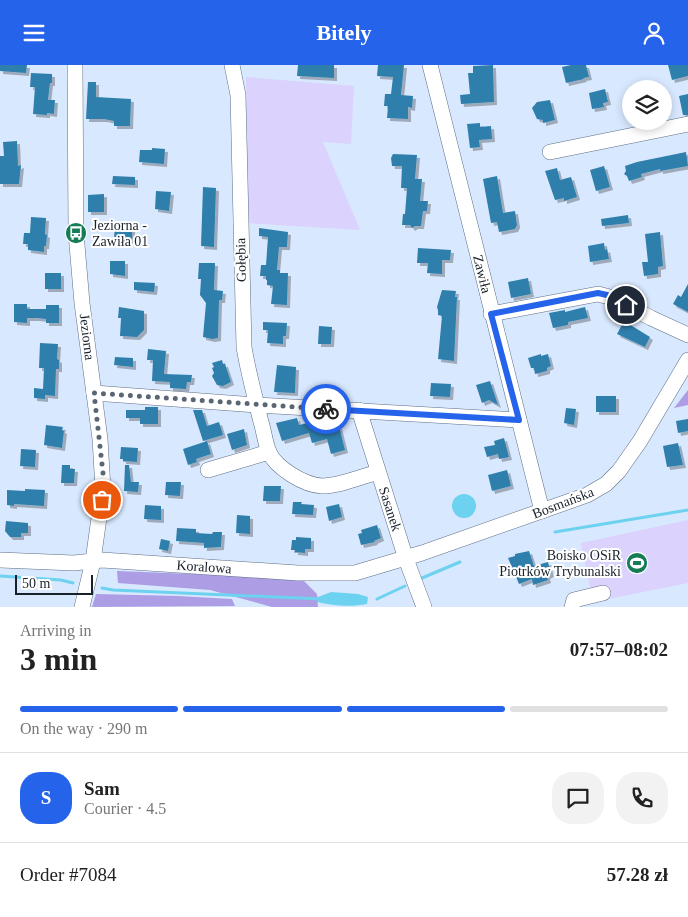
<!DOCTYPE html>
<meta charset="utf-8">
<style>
:root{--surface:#fff;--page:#f2f2f2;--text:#222;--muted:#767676;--line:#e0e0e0;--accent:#2563eb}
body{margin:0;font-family:Georgia,serif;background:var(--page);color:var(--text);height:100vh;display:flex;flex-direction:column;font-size:19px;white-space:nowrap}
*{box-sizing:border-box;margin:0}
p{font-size:16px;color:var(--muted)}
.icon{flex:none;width:28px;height:28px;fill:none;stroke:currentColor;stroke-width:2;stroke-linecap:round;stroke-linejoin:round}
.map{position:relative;height:542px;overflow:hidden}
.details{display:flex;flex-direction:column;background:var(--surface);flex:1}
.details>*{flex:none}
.fabs{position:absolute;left:622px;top:15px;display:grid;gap:10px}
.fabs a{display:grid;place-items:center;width:50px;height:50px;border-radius:50%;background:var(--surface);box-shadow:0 2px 8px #0003;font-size:25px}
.scale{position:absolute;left:15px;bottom:12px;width:78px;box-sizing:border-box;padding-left:5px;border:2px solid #18202a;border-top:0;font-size:14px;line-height:18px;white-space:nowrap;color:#18202a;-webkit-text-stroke:4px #fff;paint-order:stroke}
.pin{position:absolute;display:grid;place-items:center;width:42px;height:42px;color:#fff;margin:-21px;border:2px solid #fff;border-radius:50%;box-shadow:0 1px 5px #0007}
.courier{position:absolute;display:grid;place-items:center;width:50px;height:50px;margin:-25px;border:4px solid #2563eb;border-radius:50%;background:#fff;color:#222;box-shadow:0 1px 6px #0007}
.head em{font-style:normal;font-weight:800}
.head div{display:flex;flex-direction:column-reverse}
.head{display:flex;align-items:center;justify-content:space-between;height:85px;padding:0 20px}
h1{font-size:32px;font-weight:800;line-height:38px}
.bar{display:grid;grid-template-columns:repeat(4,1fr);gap:8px 5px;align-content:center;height:60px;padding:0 20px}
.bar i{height:6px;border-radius:4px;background:var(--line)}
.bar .selected{background:var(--accent)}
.bar p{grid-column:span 4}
.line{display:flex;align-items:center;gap:12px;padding:0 20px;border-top:1px solid var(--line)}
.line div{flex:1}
.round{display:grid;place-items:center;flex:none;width:52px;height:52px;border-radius:20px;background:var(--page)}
header{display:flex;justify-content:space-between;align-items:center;height:65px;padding:0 20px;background:var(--accent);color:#fff;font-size:22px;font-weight:800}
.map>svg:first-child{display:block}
.green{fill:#dbd2fd}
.forest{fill:#ad9de4}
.water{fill:#6cd2ef}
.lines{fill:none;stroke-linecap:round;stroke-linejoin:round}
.stream{stroke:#6cd2ef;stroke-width:3}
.building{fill:#2f7fac;filter:url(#shadow)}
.minor-casing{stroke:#5d6f87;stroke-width:16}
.minor{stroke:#fff;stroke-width:15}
.done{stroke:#5b6674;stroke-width:5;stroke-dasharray:0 9}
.route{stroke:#2563eb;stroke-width:6}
.labels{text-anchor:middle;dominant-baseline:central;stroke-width:4;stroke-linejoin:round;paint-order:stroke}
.poi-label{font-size:14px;fill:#18202a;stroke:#fff;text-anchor:start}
.street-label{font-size:14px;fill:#18202a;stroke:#fff}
</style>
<header><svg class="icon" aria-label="menu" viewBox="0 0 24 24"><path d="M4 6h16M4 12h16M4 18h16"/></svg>Bitely<svg class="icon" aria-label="person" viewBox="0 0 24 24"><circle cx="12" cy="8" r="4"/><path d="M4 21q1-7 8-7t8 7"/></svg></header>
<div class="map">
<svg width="688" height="542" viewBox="0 0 688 542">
<defs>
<filter id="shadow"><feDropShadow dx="3" dy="3" stdDeviation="0" flood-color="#0004"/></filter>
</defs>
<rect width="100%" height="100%" fill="#d8e8fe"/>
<g class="green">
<polygon points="246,12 354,21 351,79 323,77 360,165 248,158"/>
<polygon points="688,455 688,518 593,537 581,478"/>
</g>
<g class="forest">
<polygon points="688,325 688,340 674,343"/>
<polygon points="117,506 293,513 303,515 317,529 318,542 272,542 210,525 118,518"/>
<polygon points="96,529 178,531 232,534 235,541 92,542"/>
</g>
<g class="water">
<circle cx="464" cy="441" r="12"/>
<path d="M331,527l27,2 10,3 -1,7c-16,3 -34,2 -50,-2l1,-5z"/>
</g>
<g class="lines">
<g class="stream">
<polyline points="555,467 688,445"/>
<polyline points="0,511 61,515 73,518"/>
<polyline points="422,513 460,497"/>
<polyline points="102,523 113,525 321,534"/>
<polyline points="377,534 405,521"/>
</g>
</g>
<g class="building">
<polygon points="0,0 27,0 26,8 0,6"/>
<polygon points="298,0 334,0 334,13 297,11"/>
<polygon points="378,0 404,0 401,30 413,31 412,43 408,42 408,54 387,53 388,41 384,41 385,29 391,29 393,12 377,11"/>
<polygon points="493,0 494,37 461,39 460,30 470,29 468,8 473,8 473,1"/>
<polygon points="571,0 586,0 589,12 583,13 584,14 566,18 562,2"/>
<polygon points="668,0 688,0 688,11 672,15"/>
<polygon points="31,8 52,9 52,18 50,18 48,35 55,35 54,49 47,48 47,50 33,49 35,22 30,22"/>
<polygon points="88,17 96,17 96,32 131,34 130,61 114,61 114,56 104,54 86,54"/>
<polygon points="605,24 608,37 603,38 604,42 592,44 589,28"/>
<polygon points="688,29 688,50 683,50 679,31"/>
<polygon points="550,35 555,55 543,58 543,55 537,54 532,43 537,37"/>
<polygon points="480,58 480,62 491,61 492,74 479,75 480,82 470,83 467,59"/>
<polygon points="17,76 18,101 21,100 19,119 0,119 0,91 4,91 3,77"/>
<polygon points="152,83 165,84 164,99 139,97 140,85 152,85"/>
<polygon points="686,87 688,101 660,106 660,104 641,109 642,112 629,116 627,111 624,109 626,106 625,101 637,97"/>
<polygon points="393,89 417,90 415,114 422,114 420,136 428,136 427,146 423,146 421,161 415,161 412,163 410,160 402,160 403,149 405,149 407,123 401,123 402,101 392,101 391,93"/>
<polygon points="604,101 610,122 596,126 590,105"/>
<polygon points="557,103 560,115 571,112 577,132 564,136 564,133 555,135 545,106"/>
<polygon points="113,111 135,112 135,120 112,119"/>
<polygon points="497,111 503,148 515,146 517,160 515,164 499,167 497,157 491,158 483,114"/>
<polygon points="203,122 216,123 214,182 201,181"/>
<polygon points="156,126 171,127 169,146 155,144"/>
<polygon points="104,129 104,147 88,147 88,130"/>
<polygon points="628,150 629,158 602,161 601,154"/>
<polygon points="31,152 46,153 45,169 47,170 46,181 44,181 44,187 28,185 28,179 23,179 24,168 30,168"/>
<polygon points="115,158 132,158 132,176 125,175 122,178 120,175 114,175"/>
<polygon points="259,163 288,167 287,182 279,182 277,205 280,205 280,208 288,208 287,240 271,239 273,221 267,220 267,215 266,215 266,211 260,211 261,200 266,200 268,172 259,171"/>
<polygon points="660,167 663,201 658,202 658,209 644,211 642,197 648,197 645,169"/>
<polygon points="604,178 605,185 607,184 609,194 590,197 588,181"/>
<polygon points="418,183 451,185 450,195 442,195 442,209 427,208 428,198 417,198"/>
<polygon points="110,196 125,196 125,211 110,209"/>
<polygon points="199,198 215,198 214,225 223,226 222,235 219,235 218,273 212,274 203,272 206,238 200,230 201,214 198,214"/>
<rect x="45" y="208" width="16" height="16"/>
<polygon points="528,213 531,229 511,233 508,217"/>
<polygon points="134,217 155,218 154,227 134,225"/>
<polygon points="688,219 688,247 673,239 678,230 681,232"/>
<polygon points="442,225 456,226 455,232 457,232 454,296 438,294 442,251 438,250 438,245 437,242"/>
<polygon points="14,239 27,239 27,244 46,244 46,240 59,240 59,258 46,258 46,254 36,253 27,253 27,258 14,257"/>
<polygon points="119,242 144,246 144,265 137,272 120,271 121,253 118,253"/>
<polygon points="585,242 588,253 568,257 568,260 553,263 549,248 565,245 565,247"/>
<polygon points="624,256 650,272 645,282 617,269"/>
<polygon points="263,257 287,258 286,271 283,271 283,279 267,278 268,265 263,265"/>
<polygon points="319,261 332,262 331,279 318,279"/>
<polygon points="40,278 58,279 57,294 59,295 59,304 56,304 55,331 45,330 45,334 34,333 34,323 43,324 44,303 39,303"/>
<polygon points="148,284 166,286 164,309 192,310 191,317 187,317 186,324 170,323 170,317 152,316 153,295 147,295"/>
<polygon points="541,289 541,291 548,289 551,301 547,303 547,306 535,309 534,303 531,303 528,293"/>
<polygon points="115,292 133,293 133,302 114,300"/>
<polygon points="222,295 223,299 225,299 231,317 223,321 217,320 212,311 214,308 212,303 214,302 212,298"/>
<polygon points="277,300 296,302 295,328 274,327"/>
<polygon points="490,316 498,340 489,335 482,338 476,320"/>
<polygon points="431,318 451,319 450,332 430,331"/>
<rect x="596" y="331" width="20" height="16"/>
<polygon points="145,342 158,342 158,359 140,359 140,353 126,353 126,345 145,345"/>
<polygon points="566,343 576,344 574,360 564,358"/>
<polygon points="193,345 202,345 207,361 219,357 223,370 203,376"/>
<polygon points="297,353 299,360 325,354 329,364 339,361 345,385 331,389 327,374 312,378 309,368 282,376 276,358"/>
<polygon points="688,354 688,366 678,368 676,356"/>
<polygon points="46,360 63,362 62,365 64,366 62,383 44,380"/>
<polygon points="244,364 247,380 232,385 227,369"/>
<polygon points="504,373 509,392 499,394 498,389 487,392 484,382 495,380 494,376"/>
<polygon points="207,376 211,389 196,394 197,397 188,400 183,384"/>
<polygon points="678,378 683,400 667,402 663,381"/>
<polygon points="121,382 138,383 137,397 123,396 123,394 120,394"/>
<polygon points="21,384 36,385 35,402 20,401"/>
<polygon points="62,400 70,400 70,404 75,404 74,418 61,418"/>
<polygon points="125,400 129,400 131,417 139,417 138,427 124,426"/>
<polygon points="507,405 511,421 492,426 488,410"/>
<polygon points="166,417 181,417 180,431 165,430"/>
<polygon points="264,421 281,421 280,436 263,436"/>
<polygon points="25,424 45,425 44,441 14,439 14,441 7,440 7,425 25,426"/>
<polygon points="293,437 302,437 301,439 314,440 313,450 292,449"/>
<polygon points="339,439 342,452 329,456 326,442"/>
<polygon points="145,440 161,441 161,455 144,454"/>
<polygon points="237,450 250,451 250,469 236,468"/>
<polygon points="6,456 28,458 28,468 21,468 21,472 10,472 5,466"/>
<polygon points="377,460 381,473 374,476 375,477 361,480 358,469 362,468 361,465"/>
<polygon points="177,463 196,464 196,468 212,469 213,467 222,467 221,482 204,483 204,478 176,476"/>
<polygon points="296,472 311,473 311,484 305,484 305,488 295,487 295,485 291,485 292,475 296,475"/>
<polygon points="161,474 170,476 168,486 159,484"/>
<polygon points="529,486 534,501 548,497 551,509 547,511 548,515 533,520 532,514 519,519 508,493 515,491 515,489"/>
</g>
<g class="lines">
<g class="minor-casing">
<g id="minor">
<polyline points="75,0 76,168 82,238 100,374 103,424 93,496 82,542"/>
<path d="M232,0l6,30 6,252c4,25 11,50 17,75 3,9 4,21 8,30 7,16 35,33 53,34 18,0 38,-9 56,-14"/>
<polyline points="430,0 542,446"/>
<polyline points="550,87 688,59"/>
<polyline points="491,249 598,229 613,233 651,253 688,270"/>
<polyline points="94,328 257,340 519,355"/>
<polyline points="359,345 406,494 424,542"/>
<polyline points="208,405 269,387"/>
<polyline points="0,495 74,498 102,495 298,508 355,508 422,488 587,430 606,419 619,406 640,376 688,295"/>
<polyline points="572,542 574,535 603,528"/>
</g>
</g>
<use href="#minor" class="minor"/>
</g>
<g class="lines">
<polyline class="done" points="102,435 103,408 94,328 326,344"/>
<polyline class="route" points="326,344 519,355 491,249 598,228 607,230 626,240"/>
</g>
<defs>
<g id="bus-disc" transform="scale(1.125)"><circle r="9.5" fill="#157d56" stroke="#fff"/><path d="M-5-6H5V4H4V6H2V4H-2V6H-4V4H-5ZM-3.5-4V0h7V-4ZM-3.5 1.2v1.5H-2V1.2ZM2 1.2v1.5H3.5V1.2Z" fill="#fff"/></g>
<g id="stadium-disc" transform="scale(1.125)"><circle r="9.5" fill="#157d56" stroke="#fff"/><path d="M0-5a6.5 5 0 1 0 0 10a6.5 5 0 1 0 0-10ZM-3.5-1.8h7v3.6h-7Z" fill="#fff"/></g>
</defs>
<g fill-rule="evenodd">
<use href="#bus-disc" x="76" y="168"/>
<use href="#stadium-disc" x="637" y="498"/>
</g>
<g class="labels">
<g class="poi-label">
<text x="92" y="160">Jeziorna -<tspan x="92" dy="16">Zawiła 01</tspan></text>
<text x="621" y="490" text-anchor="end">Boisko OSiR<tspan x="621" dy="16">Piotrków Trybunalski</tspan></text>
</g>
<g class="street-label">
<text transform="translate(241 195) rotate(-91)">Gołębia</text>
<text transform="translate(482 209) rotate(76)">Zawiła</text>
<text transform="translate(87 272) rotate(83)">Jeziorna</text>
<text transform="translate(563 438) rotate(-21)">Bosmańska</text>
<text transform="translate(390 444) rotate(72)">Sasanek</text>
<text transform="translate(204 502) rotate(4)">Koralowa</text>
</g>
</g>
</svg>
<div class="fabs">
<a><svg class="icon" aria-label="layers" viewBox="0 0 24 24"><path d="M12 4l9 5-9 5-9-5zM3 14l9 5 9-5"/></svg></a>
</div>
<div class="scale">50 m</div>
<div class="pin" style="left:102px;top:435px;background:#ea580c"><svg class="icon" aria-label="bag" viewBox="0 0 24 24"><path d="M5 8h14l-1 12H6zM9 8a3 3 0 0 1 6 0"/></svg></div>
<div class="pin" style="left:626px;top:240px;background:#1f2937"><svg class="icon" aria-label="home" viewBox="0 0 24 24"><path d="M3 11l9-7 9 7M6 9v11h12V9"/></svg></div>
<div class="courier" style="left:326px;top:344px"><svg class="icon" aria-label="bike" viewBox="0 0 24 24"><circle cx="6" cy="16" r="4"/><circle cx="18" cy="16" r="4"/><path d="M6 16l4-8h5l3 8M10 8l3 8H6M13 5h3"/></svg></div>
</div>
<section class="details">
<div class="head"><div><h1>3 min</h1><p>Arriving in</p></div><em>07:57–08:02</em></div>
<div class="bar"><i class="selected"></i><i class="selected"></i><i class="selected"></i><i></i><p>On the way · 290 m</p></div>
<div class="line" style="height:90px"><b class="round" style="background:var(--accent);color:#fff">S</b><div><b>Sam</b><p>Courier · 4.5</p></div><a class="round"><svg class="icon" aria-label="chat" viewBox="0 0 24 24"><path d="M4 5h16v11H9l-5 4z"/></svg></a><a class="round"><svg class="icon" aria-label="phone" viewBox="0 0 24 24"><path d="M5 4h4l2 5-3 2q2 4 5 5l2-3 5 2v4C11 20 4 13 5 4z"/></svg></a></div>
<div class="line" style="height:65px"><div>Order #7084</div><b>57.28 zł</b></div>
</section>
